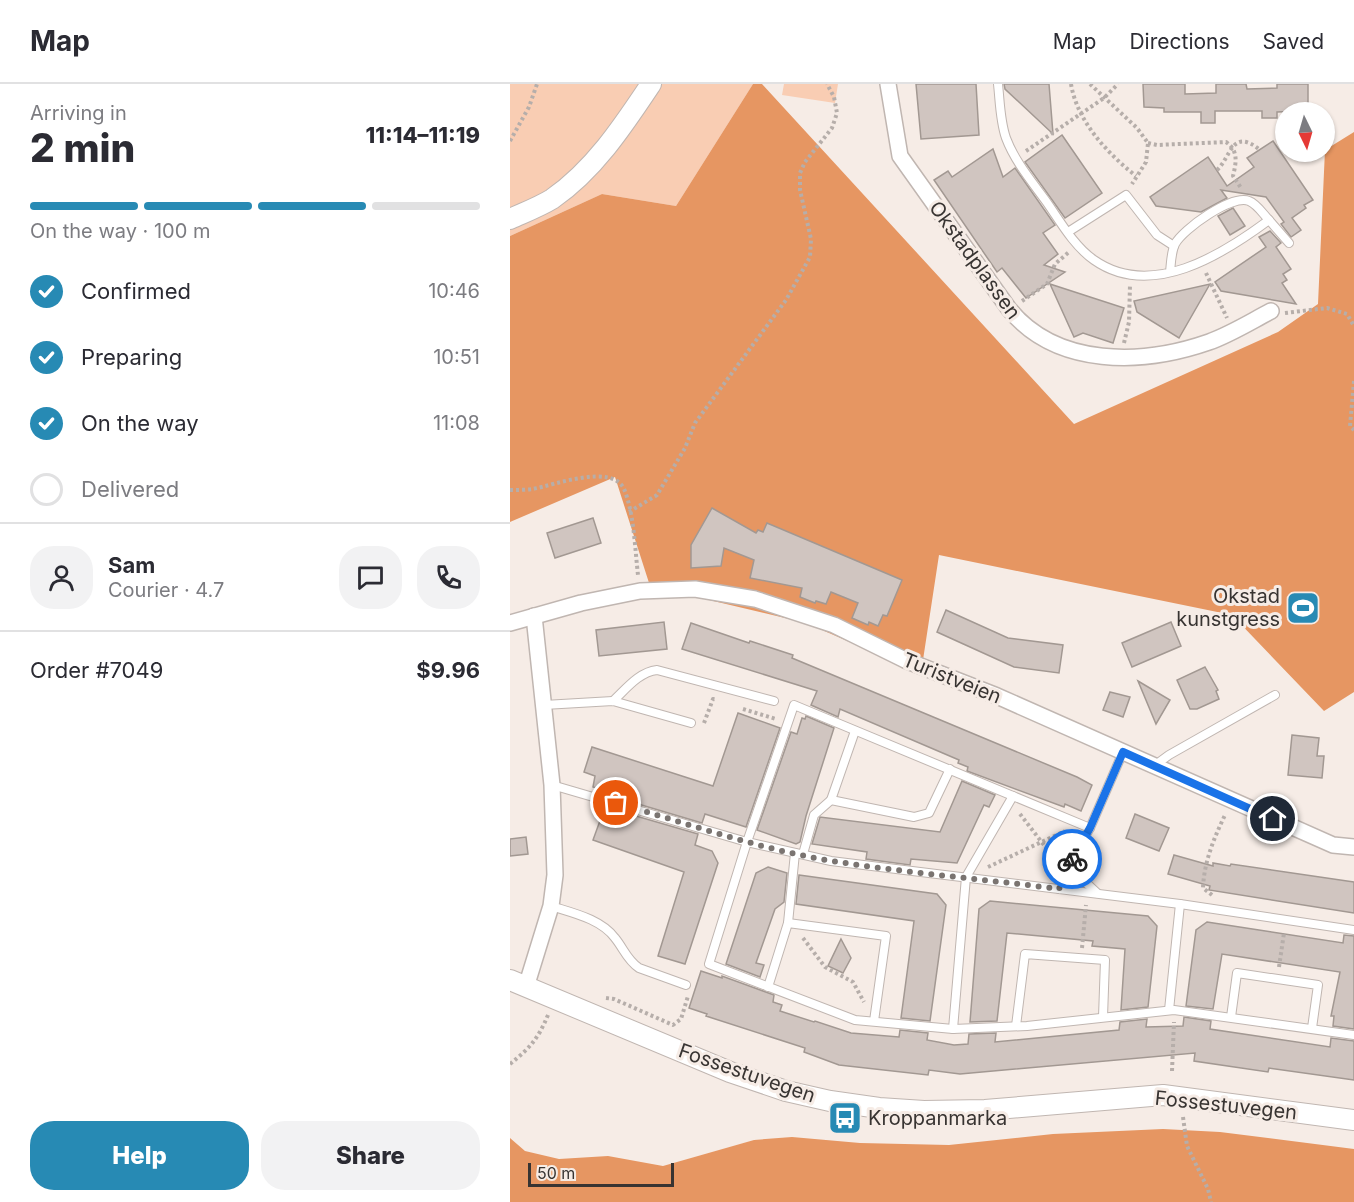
<!DOCTYPE html>
<meta charset="utf-8">
<style>
:root{--surface:#fff;--page:#f2f2f3;--text:#2b2b33;--muted:#7c7c81;--line:#e1e1e2;--accent:#278ab4}
body{margin:0;font-family:Inter,sans-serif;background:var(--page);color:var(--text);height:100vh;display:flex;flex-direction:column;font-size:22px;white-space:nowrap}
*{box-sizing:border-box;margin:0}
p{font-size:20px;color:var(--muted)}
.icon{flex:none;width:33px;height:33px;fill:none;stroke:currentColor;stroke-width:2;stroke-linecap:round;stroke-linejoin:round}
.map{position:relative;flex:1;overflow:hidden}
.sheet{display:flex;flex-direction:column;background:var(--surface);width:510px}
.sheet>*{flex:none}
.needle{width:39px;rotate:175deg}
.fabs{position:absolute;left:765px;top:18px;display:grid;gap:12px}
.fabs a{display:grid;place-items:center;width:60px;height:60px;border-radius:50%;background:var(--surface);box-shadow:0 2px 4px #0004;font-size:30px}
.scale{position:absolute;left:18px;bottom:15px;width:146px;box-sizing:border-box;padding-left:6px;border:3px solid #383432;border-top:0;font-size:16px;line-height:21px;white-space:nowrap;color:#383432;-webkit-text-stroke:4px #f6ece6;paint-order:stroke}
.pin{position:absolute;display:grid;place-items:center;width:51px;height:51px;color:#fff;margin:-26px;border:3px solid #fff;border-radius:50%;box-shadow:0 2px 6px #0007}
.courier{position:absolute;display:grid;place-items:center;width:60px;height:60px;margin:-30px;border:4px solid #1a73e8;border-radius:50%;background:#fff;color:#222;box-shadow:0 2px 8px #0007}
.summary em{font-style:normal;font-weight:800}
.summary div{display:flex;flex-direction:column-reverse}
.summary{display:flex;align-items:center;justify-content:space-between;height:102px;padding:0 30px}
h1{font-size:39px;font-weight:800;line-height:45px}
.bar{display:grid;grid-template-columns:repeat(4,1fr);gap:9px 6px;align-content:center;height:72px;padding:0 30px}
.bar i{height:8px;border-radius:4px;background:var(--line)}
.bar .current{background:var(--accent)}
.bar p{grid-column:span 4}
.line{display:flex;align-items:center;gap:15px;padding:0 30px;border-top:2px solid var(--line)}
.line div{flex:1}
.round{display:grid;place-items:center;flex:none;width:63px;height:63px;border-radius:24px;background:var(--page)}
ol{padding:0 30px;list-style:none}
li{display:flex;align-items:center;gap:18px;height:66px}
li p{margin-inline-start:auto}
li .icon{padding:6px;border-radius:50%;background:var(--accent);color:#fff;stroke-width:4}
li:last-child{color:var(--muted)}
li i{width:33px;height:33px;border:3px solid var(--line);border-radius:50%}
.button{display:flex;gap:12px;margin-top:auto;padding:12px 30px}
.button a{flex:1;height:69px;border-radius:24px;background:var(--accent);color:#fff;font-size:24px;font-weight:800;line-height:69px;text-align:center}
.button a+a{background:var(--page);color:var(--text)}
header{display:flex;align-items:center;gap:36px;box-sizing:border-box;height:84px;padding:0 30px;background:var(--surface);border-bottom:2px solid var(--line)}
header strong{font-size:28px}
nav{display:flex;gap:33px;margin-inline-start:auto;font-size:21px}
main{display:flex;flex:1;min-height:0}
.map>svg:first-child{display:block}
.green{fill:#f9cdb3}
.forest{fill:#e69662}
.building{fill:#d0c5c0;stroke:#a29892;stroke-width:1.5}
.lines{fill:none;stroke-linecap:round;stroke-linejoin:round}
.service-casing{stroke:#c0b6b1;stroke-width:10}
.minor-casing{stroke:#c0b6b1;stroke-width:18}
.tertiary-casing{stroke:#c0b6b1;stroke-width:22}
.path{stroke:#b6aeaa;stroke-width:4;stroke-dasharray:3 3;stroke-linecap:butt}
.service{stroke:#fff;stroke-width:8}
.minor{stroke:#fff;stroke-width:15}
.tertiary{stroke:#fff;stroke-width:20}
.done{stroke:#7a7471;stroke-width:6;stroke-dasharray:0 10.8}
.route{stroke:#1a73e8;stroke-width:8}
.labels{text-anchor:middle;dominant-baseline:central;stroke-width:6;stroke-linejoin:round;paint-order:stroke}
.street-label{font-size:20px;fill:#383432;stroke:#f6ece6}
.poi-label{font-size:20px;fill:#383432;stroke:#f6ece6;text-anchor:end}
</style>
<header>
<strong>Map</strong>
<nav><a>Map</a><a>Directions</a><a>Saved</a></nav>
</header>
<main>
<section class="sheet">
<div class="summary"><div><h1>2 min</h1><p>Arriving in</p></div><em>11:14–11:19</em></div>
<div class="bar"><i class="current"></i><i class="current"></i><i class="current"></i><i></i><p>On the way · 100 m</p></div>
<ol>
<li><svg class="icon" aria-label="check" viewBox="0 0 24 24"><path d="M5 12l5 5 9-10"/></svg>Confirmed<p>10:46</p></li>
<li><svg class="icon" aria-label="check" viewBox="0 0 24 24"><path d="M5 12l5 5 9-10"/></svg>Preparing<p>10:51</p></li>
<li><svg class="icon" aria-label="check" viewBox="0 0 24 24"><path d="M5 12l5 5 9-10"/></svg>On the way<p>11:08</p></li>
<li><i></i>Delivered</li>
</ol>
<div class="line" style="height:108px"><a class="round"><svg class="icon" aria-label="person" viewBox="0 0 24 24"><circle cx="12" cy="8" r="4"/><path d="M4 21q1-7 8-7t8 7"/></svg></a><div><b>Sam</b><p>Courier · 4.7</p></div><a class="round"><svg class="icon" aria-label="chat" viewBox="0 0 24 24"><path d="M4 5h16v11H9l-5 4z"/></svg></a><a class="round"><svg class="icon" aria-label="phone" viewBox="0 0 24 24"><path d="M5 4h4l2 5-3 2q2 4 5 5l2-3 5 2v4C11 20 4 13 5 4z"/></svg></a></div>
<div class="line" style="height:78px"><div>Order #7049</div><b>$9.96</b></div>
<div class="button"><a>Help</a><a>Share</a></div>
</section>
<div class="map">
<svg width="844" height="1118" viewBox="0 0 844 1118">
<rect width="100%" height="100%" fill="#f6ece6"/>
<g class="green">
<polygon points="0,0 243,0 166,122 92,110 0,152"/>
<polygon points="274,0 328,0 325,19 272,11"/>
</g>
<g class="forest">
<polygon points="243,0 252,0 564,340 768,248 808,220 815,66 844,48 844,608 814,627 722,531 429,471 411,589 296,539 140,502 105,393 0,438 0,152 92,110 166,122"/>
<polygon points="653,1045 710,1048 844,1065 844,1118 0,1118 0,1054 15,1067 49,1075 98,1072 153,1082 244,1056 282,1053 350,1059 439,1061 543,1050"/>
</g>
<g class="building">
<polygon points="406,0 466,0 469,51 411,55"/>
<polygon points="494,0 539,0 543,50 495,5"/>
<polygon points="633,0 675,0 675,10 706,9 706,0 736,0 737,5 767,4 767,0 798,0 798,23 791,23 791,27 767,28 767,34 752,34 752,27 705,27 705,39 691,39 691,28 654,28 654,24 634,23"/>
<polygon points="552,51 592,109 555,134 515,78"/>
<polygon points="763,57 803,116 794,121 796,124 782,134 791,146 781,153 771,140 774,138 756,113 711,106 717,114 691,128 646,122 640,113 698,73 717,102 744,83 737,74"/>
<polygon points="483,65 493,93 505,84 545,141 533,149 548,170 534,181 555,188 516,214 492,184 487,188 424,96 438,87 442,93"/>
<polygon points="723,124 735,142 720,151 708,132"/>
<polygon points="760,147 771,159 766,163 781,185 773,190 777,196 772,199 786,220 711,207 705,198 756,163 749,153"/>
<polygon points="540,200 614,224 603,259 573,249 564,253"/>
<polygon points="700,200 669,254 627,228 624,217"/>
<polygon points="202,424 246,449 248,446 253,448 257,439 392,496 377,532 373,531 368,542 359,538 358,541 342,534 348,519 321,508 316,520 306,517 305,519 290,513 292,504 240,494 244,476 214,464 211,482 181,484 181,461"/>
<polygon points="83,434 91,459 45,474 37,449"/>
<polygon points="436,526 498,554 553,561 549,589 504,583 427,548"/>
<polygon points="154,538 157,565 89,572 86,546"/>
<polygon points="661,538 671,562 622,583 612,559"/>
<polygon points="181,539 239,559 240,557 283,571 282,574 567,693 582,701 571,727 555,720 554,723 457,687 458,683 448,679 449,676 330,625 328,633 301,621 307,607 172,565"/>
<polygon points="695,583 708,606 706,607 709,615 687,625 680,625 667,596"/>
<polygon points="628,597 660,616 646,640"/>
<polygon points="600,608 620,613 613,633 593,626"/>
<polygon points="228,629 270,644 236,743 195,730 192,739 98,711 100,708 83,703 85,692 74,688 82,663 203,702"/>
<polygon points="296,632 324,644 296,732 290,758 286,760 247,746 281,648 287,650 292,634 295,635"/>
<polygon points="782,651 809,654 807,672 814,672 812,694 778,691"/>
<polygon points="452,697 485,711 479,723 474,721 447,779 401,775 400,781 356,775 357,768 302,760 310,733 430,748"/>
<polygon points="95,723 188,750 185,761 202,767 208,779 175,880 148,872 174,788 83,756"/>
<polygon points="625,730 659,744 649,767 616,754"/>
<polygon points="16,753 18,770 0,772 0,755"/>
<polygon points="575,764 589,770 582,787 566,780"/>
<polygon points="664,771 703,782 703,779 720,782 721,780 844,798 844,829 699,806 700,802 658,790"/>
<polygon points="258,783 277,789 274,818 265,825 246,879 254,881 250,893 216,880 246,789"/>
<polygon points="289,791 427,810 436,821 420,937 391,934 404,837 286,820"/>
<polygon points="480,817 638,832 647,842 638,923 611,926 615,865 582,862 583,857 497,849 487,937 460,938 469,825"/>
<polygon points="697,838 833,859 834,851 844,852 844,945 823,942 824,932 821,932 830,888 712,870 703,925 676,922 686,846"/>
<polygon points="331,855 341,874 333,889 318,882"/>
<polygon points="191,887 212,894 212,892 264,911 263,918 272,921 270,927 304,938 305,937 341,949 389,953 390,946 418,949 417,956 444,961 458,960 459,950 486,949 485,958 609,946 610,938 637,935 636,943 673,942 674,933 701,937 700,945 820,963 821,954 844,957 844,996 759,984 758,988 684,977 685,969 450,990 419,986 418,991 329,981 294,968 295,964 196,932 197,930 179,924"/>
</g>
<g class="lines">
<g class="service-casing">
<g id="service">
<path d="M488,0c2,18 2,37 8,54 9,24 27,45 42,66 13,19 27,43 46,56 57,40 128,-5 175,-40 -6,-6 -12,-16 -20,-19 -17,-7 -66,28 -74,43 -4,8 -4,20 -5,28"/>
<polyline points="759,136 779,159"/>
<polyline points="558,148 616,111 647,151 664,162"/>
<path d="M103,617c13,-12 26,-29 44,-31l117,31"/>
<polyline points="34,621 103,617 181,639"/>
<polyline points="345,647 321,716 404,733 419,729 440,685"/>
<polyline points="644,682 659,671 765,611"/>
<polyline points="42,701 237,758 321,777 670,820 844,846"/>
<polyline points="580,744 284,621 237,758 199,880 345,936 443,945 517,942 664,926 844,951"/>
<polyline points="293,770 304,731 321,716"/>
<polyline points="549,805 558,782"/>
<polyline points="587,809 558,782 580,744 613,668"/>
<path d="M41,822c22,7 50,13 64,32 9,11 12,22 24,30l47,17"/>
<polyline points="278,839 285,769"/>
<polyline points="258,903 278,839 376,852 364,937"/>
<polyline points="659,926 670,820"/>
<polyline points="721,933 727,889 808,901 802,944"/>
<polyline points="506,942 515,870 595,876 593,933"/>
<polyline points="443,945 456,793 503,712"/>
</g>
</g>
<g class="minor-casing">
<g id="minor">
<path d="M378,0l12,72 109,153c48,59 134,56 200,33 22,-8 41,-20 62,-31"/>
<polyline points="0,539 71,519 130,507 185,505 245,515 324,541 395,576 487,612 823,761 844,763"/>
<polyline points="16,903 41,822 45,791 42,701 24,532"/>
</g>
</g>
<g class="tertiary-casing">
<g id="tertiary">
<path d="M0,135c13,-6 29,-12 42,-20 42,-29 71,-73 99,-115"/>
<polyline points="0,896 220,988 276,1007 320,1017 369,1024 414,1027 475,1026 653,1011 844,1036"/>
</g>
</g>
<g class="path">
<path d="M561,0c6,37 36,69 65,92"/>
<polyline points="580,0 627,44 638,59 636,78 622,100"/>
<polyline points="0,57 19,23 27,0"/>
<path d="M638,59l9,2 69,-3c13,9 10,21 7,34l8,12"/>
<polyline points="516,67 594,14 608,0"/>
<path d="M707,86c14,-13 15,-43 43,-20"/>
<polyline points="696,189 717,234"/>
<polyline points="512,217 537,200 545,180 559,168"/>
<polyline points="775,229 817,224 837,230 844,242"/>
<polyline points="614,259 619,238 620,201"/>
<polyline points="844,297 840,342 844,346"/>
<path d="M0,406c8,0 16,0 23,-1 21,-4 79,-26 91,0 10,23 11,61 14,86"/>
<polyline points="119,428 147,411 175,364 185,339 276,216 300,173 301,155 290,106 290,89 295,78 322,44 327,29 324,13 317,0"/>
<polyline points="233,625 266,635"/>
<polyline points="194,639 203,615 206,616"/>
<polyline points="510,730 547,778"/>
<polyline points="478,783 555,747"/>
<path d="M702,811l-9,-7c1,-26 11,-50 22,-73"/>
<polyline points="293,854 315,883 343,898 354,918"/>
<polyline points="572,864 576,821"/>
<polyline points="769,883 774,849"/>
<polyline points="96,914 104,915 163,941 171,935 178,912"/>
<path d="M0,980c20,-16 28,-25 38,-49"/>
<polyline points="662,987 664,938"/>
<polyline points="673,1033 677,1062 698,1105 701,1118"/>
</g>
<use href="#service" class="service"/>
<use href="#minor" class="minor"/>
<use href="#tertiary" class="tertiary"/>
</g>
<g class="lines">
<path class="done" d="M106,719c71,20 142,46 216,58 75,12 151,18 227,28l13,-30"/>
<polyline class="route" points="562,775 580,744 613,668 763,735"/>
</g>
<defs>
<g id="stadium-square" transform="scale(1.725)"><rect x="-9" y="-9" width="18" height="18" rx="4" fill="#278ab4" stroke="#f6ece6"/><path d="M0-5a6.5 5 0 1 0 0 10a6.5 5 0 1 0 0-10ZM-3.5-1.8h7v3.6h-7Z" fill="#fff"/></g>
<g id="bus-square" transform="scale(1.725)"><rect x="-9" y="-9" width="18" height="18" rx="4" fill="#278ab4" stroke="#f6ece6"/><path d="M-5-6H5V4H4V6H2V4H-2V6H-4V4H-5ZM-3.5-4V0h7V-4ZM-3.5 1.2v1.5H-2V1.2ZM2 1.2v1.5H3.5V1.2Z" fill="#fff"/></g>
</defs>
<g fill-rule="evenodd">
<use href="#stadium-square" x="793" y="524"/>
<use href="#bus-square" x="335" y="1034"/>
</g>
<g class="labels">
<g class="street-label">
<text transform="translate(465 176) rotate(54)">Okstadplassen</text>
<text transform="translate(442 594) rotate(22)">Turistveien</text>
<text transform="translate(237 989) rotate(19)">Fossestuvegen</text>
<text transform="translate(716 1021) rotate(6)">Fossestuvegen</text>
</g>
<g class="poi-label">
<text x="770" y="512">Okstad<tspan x="770" dy="23">kunstgress</tspan></text>
<text x="358" y="1034" text-anchor="start">Kroppanmarka</text>
</g>
</g>
</svg>
<div class="fabs">
<a><svg class="needle" viewBox="-14 -14 28 28"><path d="M0-13l5 13h-10z" fill="#e53935"/><path d="M0 13l5-13h-10z" fill="#7c7c81"/></svg></a>
</div>
<div class="scale">50 m</div>
<div class="pin" style="left:106px;top:719px;background:#ea580c"><svg class="icon" aria-label="bag" viewBox="0 0 24 24"><path d="M5 8h14l-1 12H6zM9 8a3 3 0 0 1 6 0"/></svg></div>
<div class="pin" style="left:763px;top:735px;background:#1f2937"><svg class="icon" aria-label="home" viewBox="0 0 24 24"><path d="M3 11l9-7 9 7M6 9v11h12V9"/></svg></div>
<div class="courier" style="left:562px;top:775px"><svg class="icon" aria-label="bike" viewBox="0 0 24 24"><circle cx="6" cy="16" r="4"/><circle cx="18" cy="16" r="4"/><path d="M6 16l4-8h5l3 8M10 8l3 8H6M13 5h3"/></svg></div>
</div>
</main>
